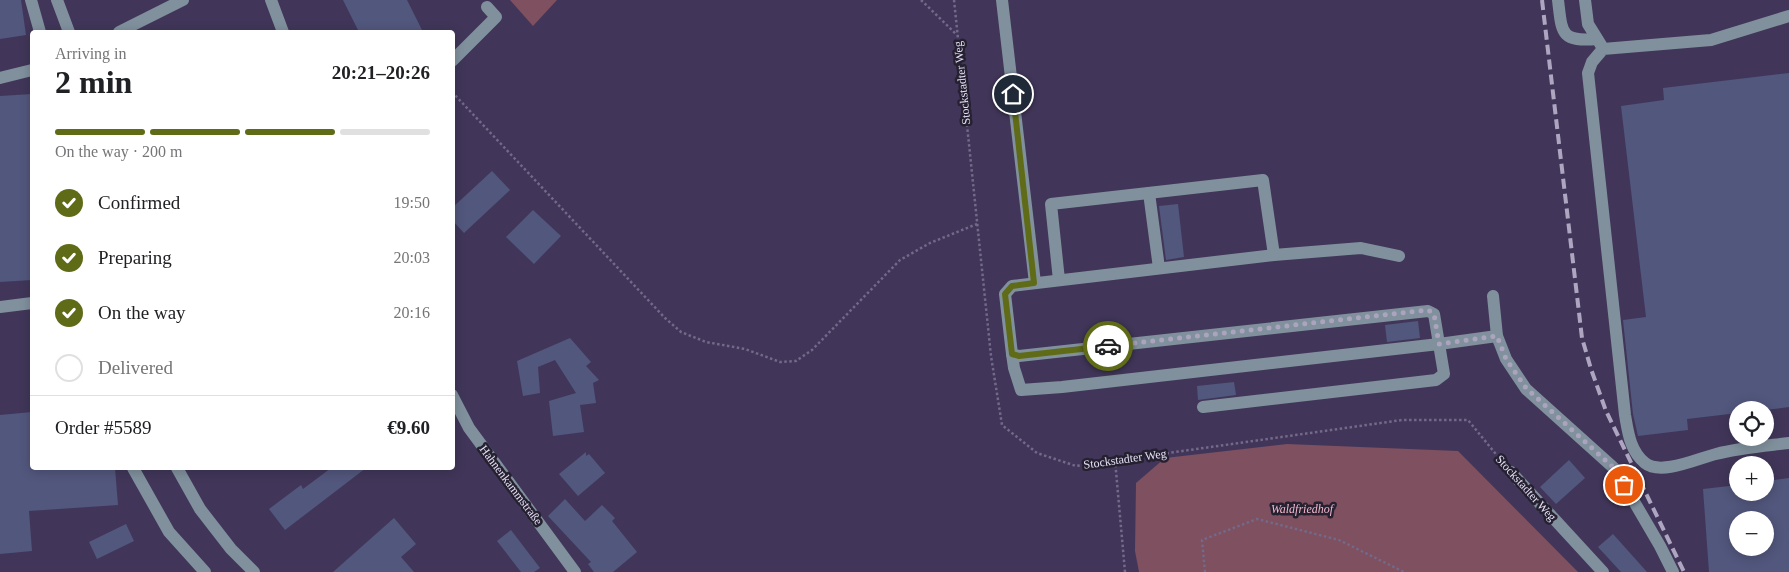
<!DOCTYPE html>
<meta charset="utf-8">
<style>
:root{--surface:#fff;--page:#f6f6f6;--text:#202124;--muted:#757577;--line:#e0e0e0;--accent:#606b17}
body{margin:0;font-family:Georgia,serif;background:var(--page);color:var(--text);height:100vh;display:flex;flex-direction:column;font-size:19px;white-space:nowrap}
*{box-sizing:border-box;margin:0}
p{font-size:16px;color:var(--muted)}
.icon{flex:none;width:28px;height:28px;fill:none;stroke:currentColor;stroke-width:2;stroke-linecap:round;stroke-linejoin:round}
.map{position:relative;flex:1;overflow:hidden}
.details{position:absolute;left:30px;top:30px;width:425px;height:440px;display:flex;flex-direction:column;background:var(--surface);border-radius:5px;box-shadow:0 2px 12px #0003}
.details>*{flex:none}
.tools{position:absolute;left:1729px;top:401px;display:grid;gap:10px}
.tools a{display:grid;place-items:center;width:45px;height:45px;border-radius:50%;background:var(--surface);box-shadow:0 2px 12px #0003;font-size:25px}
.pin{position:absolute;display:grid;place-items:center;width:42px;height:42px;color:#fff;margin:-21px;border:2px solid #fff;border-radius:50%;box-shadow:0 1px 5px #0007}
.courier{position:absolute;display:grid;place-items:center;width:50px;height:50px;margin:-25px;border:4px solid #606b17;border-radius:50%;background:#fff;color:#222;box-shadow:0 1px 6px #0007}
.overview em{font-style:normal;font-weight:800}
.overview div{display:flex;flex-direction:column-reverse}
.overview{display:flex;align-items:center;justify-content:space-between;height:85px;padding:0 25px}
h1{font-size:32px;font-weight:800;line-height:38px}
.bar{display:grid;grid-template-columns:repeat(4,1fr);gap:8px 5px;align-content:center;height:60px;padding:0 25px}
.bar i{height:6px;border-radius:4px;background:var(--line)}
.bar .on{background:var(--accent)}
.bar p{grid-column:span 4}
.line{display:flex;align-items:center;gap:12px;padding:0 25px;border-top:1px solid var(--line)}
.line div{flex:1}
ol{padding:0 25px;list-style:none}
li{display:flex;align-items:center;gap:15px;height:55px}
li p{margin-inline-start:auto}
li .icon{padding:5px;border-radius:50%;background:var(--accent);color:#fff;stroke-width:4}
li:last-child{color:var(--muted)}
li i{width:28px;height:28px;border:2px solid var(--line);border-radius:50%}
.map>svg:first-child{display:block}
.green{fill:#7e5060}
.building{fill:#52577d;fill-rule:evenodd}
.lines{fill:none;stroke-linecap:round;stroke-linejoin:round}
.path{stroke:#736988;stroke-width:2.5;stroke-dasharray:2.5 2.5;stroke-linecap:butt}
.minor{stroke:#80919d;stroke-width:12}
.rail{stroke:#aea6c0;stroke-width:4;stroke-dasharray:10 5;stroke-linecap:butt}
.done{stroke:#aca4bf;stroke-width:5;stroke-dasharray:0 9}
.route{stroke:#606b17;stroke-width:6}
.labels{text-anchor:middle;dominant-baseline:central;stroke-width:5;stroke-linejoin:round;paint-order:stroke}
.street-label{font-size:12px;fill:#e6e0f6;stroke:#262131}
.park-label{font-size:12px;font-style:italic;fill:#f5b8cc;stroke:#262131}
</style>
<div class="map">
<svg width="1789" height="572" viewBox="0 0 1789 572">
<rect width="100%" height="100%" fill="#413659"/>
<g class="green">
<polygon points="510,0 557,0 533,26"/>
<polygon points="1287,444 1458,451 1578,572 1139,572 1135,551 1136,483 1165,458"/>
</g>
<g class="building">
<polygon points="0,0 21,0 26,35 0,39"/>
<polygon points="343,0 407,0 423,32 359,32"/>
<polygon points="1789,73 1789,407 1765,410 1738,410 1738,413 1687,419 1688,430 1638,436 1633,414 1623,320 1646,317 1621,106 1664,100 1663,88"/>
<polygon points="32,94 32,280 0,282 0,96"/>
<polygon points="492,171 510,190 464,233 452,220 452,208"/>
<polygon points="1178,204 1184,257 1166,260 1159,206"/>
<polygon points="533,210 561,236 534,264 506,237"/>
<polygon points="1418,321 1420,338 1387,342 1385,325"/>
<polygon points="570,338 591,362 586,366 599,380 593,383 596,403 580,405 584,432 553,436 549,401 576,393 555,360 538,367 540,393 523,396 517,361"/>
<polygon points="1234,382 1236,395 1198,400 1197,386"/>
<polygon points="32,412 32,468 115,468 118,505 29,511 32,551 0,554 0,415"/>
<polygon points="586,452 586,456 589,454 605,473 578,496 559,474"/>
<polygon points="1569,460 1585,478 1556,504 1540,487"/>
<polygon points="331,468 366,468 285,530 269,509 301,485 303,489"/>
<path d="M1789,478v94h-80l-6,-83 35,-4v7h27v-11zM1738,520h27v28h-27z"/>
<polygon points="565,499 585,521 602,505 615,518 612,521 637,552 613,572 594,572 588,564 591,562 548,516"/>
<polygon points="394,518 416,544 401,557 414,572 333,572"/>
<polygon points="126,524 134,541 97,559 89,542"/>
<polygon points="511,530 540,568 534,572 521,572 497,541"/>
<polygon points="1613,534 1647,572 1621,572 1598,547"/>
</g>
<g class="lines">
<g class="path">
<polyline points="921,0 956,34"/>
<polyline points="954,0 991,356 1002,425 1037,453 1076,466 1402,420 1468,420 1504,464"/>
<polyline points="452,92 665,318 681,332 706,342 745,349 780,362 796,361 812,350 900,260 930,243 977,224"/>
<polyline points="1115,460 1125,572"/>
<polyline points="1205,572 1202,540 1257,519 1339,540 1404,572"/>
</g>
<g class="minor">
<polyline points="31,0 40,32"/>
<polyline points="57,0 69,32"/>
<polyline points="271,0 283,32"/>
<polyline points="1002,0 1035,283"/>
<path d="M1558,0c4,33 2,42 39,39"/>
<polyline points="1585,0 1588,24 1601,45"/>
<path d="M1789,16l-78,24 -108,9 -11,13 -4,11 37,342c3,17 5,36 20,48 16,13 54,-5 71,-9 24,-6 49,-8 73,-11"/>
<polyline points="119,32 183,0"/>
<polyline points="452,61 496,17 487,7"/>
<polyline points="0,78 32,70"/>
<polyline points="1149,193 1159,268"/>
<polyline points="1399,256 1361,248 1274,255 1012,286 1005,294 1012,354 1019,356 1428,311 1434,314 1439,344 1497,336"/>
<polyline points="1059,280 1051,204 1263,180 1274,255"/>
<polyline points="1493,296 1497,336 1506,359 1526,389 1615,469 1660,546 1673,572"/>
<polyline points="0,307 32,303"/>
<polyline points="1012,354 1014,368 1021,390 1062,387 1439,344 1444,374 1436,380 1203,407"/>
<polyline points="452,395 469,428 575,572"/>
<polyline points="133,468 169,532 205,572"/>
<polyline points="177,468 200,509 231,549 254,572"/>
<polyline points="1511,472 1603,572"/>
</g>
<polyline class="rail" points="1542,0 1582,338 1591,369 1606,411 1684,572"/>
</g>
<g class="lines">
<polyline class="done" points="1108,346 1428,310 1434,314 1439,344 1497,336 1506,359 1526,388 1615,469 1624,485"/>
<polyline class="route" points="1013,94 1034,283 1012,286 1005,294 1012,354 1019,356 1108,346"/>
</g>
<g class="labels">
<g class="street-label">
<text transform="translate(962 83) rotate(-96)">Stockstadter Weg</text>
<text transform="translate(1125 459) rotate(-8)">Stockstadter Weg</text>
<text transform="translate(511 485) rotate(53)">Hahnenkammstraße</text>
<text transform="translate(1526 488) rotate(48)">Stockstadter Weg</text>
</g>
<g class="park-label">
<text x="1302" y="509">Waldfriedhof</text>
</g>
</g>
</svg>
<div class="tools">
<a><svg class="icon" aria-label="locate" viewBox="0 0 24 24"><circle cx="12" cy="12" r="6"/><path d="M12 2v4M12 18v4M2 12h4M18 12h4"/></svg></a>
<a>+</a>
<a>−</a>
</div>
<div class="pin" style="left:1624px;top:485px;background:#ea580c"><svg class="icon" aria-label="bag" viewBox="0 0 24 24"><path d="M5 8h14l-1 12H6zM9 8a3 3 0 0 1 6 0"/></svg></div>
<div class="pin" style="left:1013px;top:94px;background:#1f2937"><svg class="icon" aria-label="home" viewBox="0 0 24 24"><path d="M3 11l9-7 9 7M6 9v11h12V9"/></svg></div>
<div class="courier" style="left:1108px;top:346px"><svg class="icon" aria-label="car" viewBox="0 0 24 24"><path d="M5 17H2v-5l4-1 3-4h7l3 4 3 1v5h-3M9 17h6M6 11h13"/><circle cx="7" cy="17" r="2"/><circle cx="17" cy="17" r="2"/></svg></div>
<section class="details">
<div class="overview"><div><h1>2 min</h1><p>Arriving in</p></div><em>20:21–20:26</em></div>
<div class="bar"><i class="on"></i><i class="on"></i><i class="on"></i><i></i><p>On the way · 200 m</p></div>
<ol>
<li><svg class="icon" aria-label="check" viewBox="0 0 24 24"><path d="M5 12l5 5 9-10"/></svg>Confirmed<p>19:50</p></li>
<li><svg class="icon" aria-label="check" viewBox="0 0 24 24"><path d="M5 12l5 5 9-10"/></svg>Preparing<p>20:03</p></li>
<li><svg class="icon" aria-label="check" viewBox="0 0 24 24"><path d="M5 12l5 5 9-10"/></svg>On the way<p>20:16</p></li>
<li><i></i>Delivered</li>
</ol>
<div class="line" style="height:65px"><div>Order #5589</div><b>€9.60</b></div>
</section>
</div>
